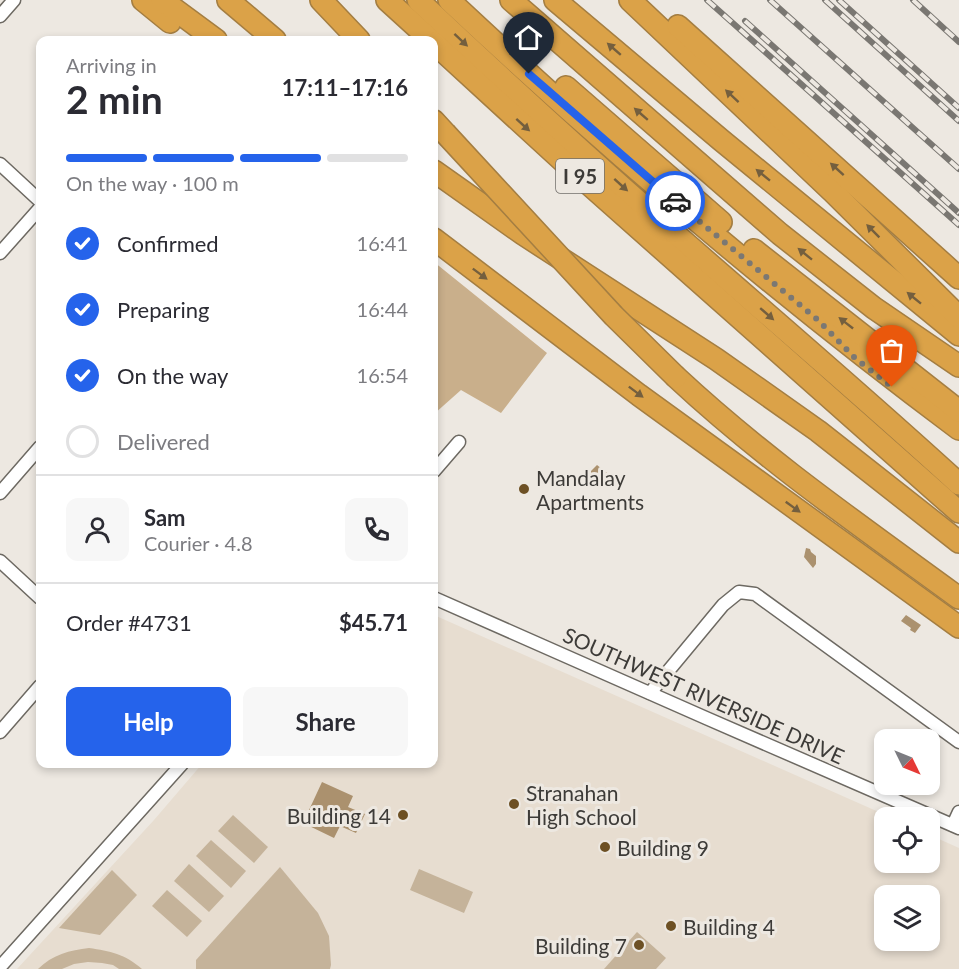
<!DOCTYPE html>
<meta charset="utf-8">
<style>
:root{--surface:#fff;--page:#f7f7f7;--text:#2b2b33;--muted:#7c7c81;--line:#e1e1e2;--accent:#2563eb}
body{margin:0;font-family:Lato,sans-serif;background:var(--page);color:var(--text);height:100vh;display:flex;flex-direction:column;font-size:22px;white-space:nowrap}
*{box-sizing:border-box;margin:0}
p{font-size:20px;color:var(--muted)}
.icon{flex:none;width:33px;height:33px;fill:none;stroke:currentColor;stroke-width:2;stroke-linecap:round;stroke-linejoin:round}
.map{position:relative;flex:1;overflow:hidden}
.side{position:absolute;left:36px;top:36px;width:402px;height:732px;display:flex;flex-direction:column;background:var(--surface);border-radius:12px;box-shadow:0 3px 9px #0003}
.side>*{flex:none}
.needle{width:39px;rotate:133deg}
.tools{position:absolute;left:874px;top:729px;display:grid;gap:12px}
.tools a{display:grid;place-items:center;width:66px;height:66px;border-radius:12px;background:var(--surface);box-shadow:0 3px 9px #0003;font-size:30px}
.pin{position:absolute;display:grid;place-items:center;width:51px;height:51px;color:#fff;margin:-62px -26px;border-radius:50% 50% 50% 0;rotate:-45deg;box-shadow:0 0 6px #0007}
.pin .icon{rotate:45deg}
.courier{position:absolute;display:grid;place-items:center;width:60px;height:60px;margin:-30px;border:4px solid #2563eb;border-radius:50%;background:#fff;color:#222;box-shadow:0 2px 8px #0007}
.headline em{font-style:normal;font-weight:700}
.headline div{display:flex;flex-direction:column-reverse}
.headline{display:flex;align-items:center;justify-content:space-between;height:102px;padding:0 30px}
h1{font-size:39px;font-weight:700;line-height:45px}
.bar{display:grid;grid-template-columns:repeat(4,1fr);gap:9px 6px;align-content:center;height:72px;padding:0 30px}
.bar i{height:8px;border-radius:4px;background:var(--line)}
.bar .current{background:var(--accent)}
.bar p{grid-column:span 4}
.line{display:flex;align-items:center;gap:15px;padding:0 30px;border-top:2px solid var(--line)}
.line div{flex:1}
.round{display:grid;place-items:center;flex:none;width:63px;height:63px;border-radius:12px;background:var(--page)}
ol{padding:0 30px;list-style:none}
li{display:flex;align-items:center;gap:18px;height:66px}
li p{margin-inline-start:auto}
li .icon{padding:6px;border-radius:50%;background:var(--accent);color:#fff;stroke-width:4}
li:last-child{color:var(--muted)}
li i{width:33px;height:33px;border:3px solid var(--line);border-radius:50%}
.action{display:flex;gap:12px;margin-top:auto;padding:12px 30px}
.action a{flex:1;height:69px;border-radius:12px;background:var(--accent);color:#fff;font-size:24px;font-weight:700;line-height:69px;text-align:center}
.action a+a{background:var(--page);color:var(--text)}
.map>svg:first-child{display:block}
.built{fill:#e7ddd0;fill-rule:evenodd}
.green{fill:#c5b39a}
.forest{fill:#c9af8b}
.water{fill:#ab916e}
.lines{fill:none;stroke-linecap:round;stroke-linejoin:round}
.street-casing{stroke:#6d6962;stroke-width:15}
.highway-casing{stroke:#a47e42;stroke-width:24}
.street{stroke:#fff;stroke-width:12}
.highway{stroke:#dba248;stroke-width:21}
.rail-casing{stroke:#7a7772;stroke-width:6}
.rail{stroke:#ede8e1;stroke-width:4;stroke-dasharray:11;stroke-linecap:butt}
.highway-bridge-casing{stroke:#a47e42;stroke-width:24;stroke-linecap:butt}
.highway-bridge{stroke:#dba248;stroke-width:21}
.oneway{fill:#745f3e}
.done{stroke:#7b7873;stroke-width:6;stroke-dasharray:0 10.8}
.route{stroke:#2563eb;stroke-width:8}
.poi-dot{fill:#6d5024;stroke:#ede8e1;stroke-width:2}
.labels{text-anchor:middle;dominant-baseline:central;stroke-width:6;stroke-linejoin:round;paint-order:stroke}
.shield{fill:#ede8e1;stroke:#726f6b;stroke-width:1.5}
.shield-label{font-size:20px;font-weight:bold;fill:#3d3b38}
.poi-label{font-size:21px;fill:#3d3b38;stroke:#ede8e1;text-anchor:start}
.street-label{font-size:21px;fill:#3d3b38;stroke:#ede8e1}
</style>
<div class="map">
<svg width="959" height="969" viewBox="0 0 959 969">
<rect width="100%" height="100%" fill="#ede8e1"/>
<path class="built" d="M434,615l456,202 -5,1v44h45v-27l29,13v121h-942l137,-149 48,-56h232zM885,896h45v44h-45z"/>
<g class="green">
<polygon points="233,815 268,847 254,863 218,831"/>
<polygon points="211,840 246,871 231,888 196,856"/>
<polygon points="189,864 224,896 209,912 174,881"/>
<polygon points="280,867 318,913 329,936 331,965 330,969 196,969 196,960"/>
<polygon points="419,869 473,892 464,913 410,890"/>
<polygon points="112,870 137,895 100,935 59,928"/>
<polygon points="167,890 202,921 187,937 152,906"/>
<polygon points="637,932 666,958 656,969 604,969"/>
<path d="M89,948c21,3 36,6 53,21h-23l-6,-4 -11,-2 -14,-1 -14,2 -12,5h-24c14,-14 32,-19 51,-21z"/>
</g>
<polygon class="forest" points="434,262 547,353 501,413 461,390 434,414"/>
<g class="water">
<polygon points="597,465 612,477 612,478 607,484 591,473 591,471"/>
<polygon points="806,548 810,549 811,552 816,556 816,564 813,568 804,557"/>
<polygon points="906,615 921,625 915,633 910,630 911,628 901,621"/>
<polygon points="322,782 353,796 348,807 365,814 356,833 340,826 334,838 303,823"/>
</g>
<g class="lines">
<g class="street-casing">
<g id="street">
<polyline points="0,16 14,0"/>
<polyline points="0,164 40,201"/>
<polyline points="0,253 40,208"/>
<polyline points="434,471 459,442"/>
<polyline points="0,493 40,447"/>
<polyline points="0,561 40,598"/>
<polyline points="434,598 706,718 959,828"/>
<polyline points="650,693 723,605 739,592 755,594 959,742"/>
<polyline points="0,732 40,686"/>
<polyline points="953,825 959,812"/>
<polyline points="0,967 182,764"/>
</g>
</g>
<g class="highway-casing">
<g id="highway">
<polyline points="143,0 170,22"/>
<polyline points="162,0 216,40"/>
<polyline points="228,0 275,40"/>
<polyline points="321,0 359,40"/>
<polyline points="387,0 431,40"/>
<path d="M418,0c82,77 164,152 248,226 98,86 197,170 293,258"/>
<path d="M449,0c162,152 332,296 510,429"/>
<polyline points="511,0 780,234 874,308 959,366"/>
<polyline points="555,0 721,140 959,335"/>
<polyline points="630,0 832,191 959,317"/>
<polyline points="678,26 959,278"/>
<polyline points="434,43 565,163 959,512"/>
<polyline points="566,87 721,222"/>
<polyline points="434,121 445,133"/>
<polyline points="434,171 523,234 716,359 818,431 959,542"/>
<polyline points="434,239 639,395 959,627"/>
<polyline points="754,250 959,411"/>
<path d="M676,377c88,82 186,150 283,221"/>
</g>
</g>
<use href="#street" class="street"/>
<use href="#highway" class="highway"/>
<g class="rail-casing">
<g id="rail">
<polyline points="707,0 959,225"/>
<polyline points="770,0 959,169"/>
<polyline points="825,0 959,121"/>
<polyline points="839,0 959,108"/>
<polyline points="913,0 959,42"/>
<polyline points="745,21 959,213"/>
</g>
</g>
<use href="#rail" class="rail"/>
<g class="highway-bridge-casing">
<polyline id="highway-bridge" points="445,133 614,316 676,377"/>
</g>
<use href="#highway-bridge" class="highway-bridge"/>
</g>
<defs><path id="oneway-solid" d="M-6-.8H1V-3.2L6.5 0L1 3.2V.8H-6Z" transform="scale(1.5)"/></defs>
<g class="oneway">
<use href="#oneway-solid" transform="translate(461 40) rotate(43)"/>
<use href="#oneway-solid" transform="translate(614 49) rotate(-139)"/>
<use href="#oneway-solid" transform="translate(732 96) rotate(-137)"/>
<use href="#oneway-solid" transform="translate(641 114) rotate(-139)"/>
<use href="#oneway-solid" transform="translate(523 125) rotate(42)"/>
<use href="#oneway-solid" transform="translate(837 169) rotate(-138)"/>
<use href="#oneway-solid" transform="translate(763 175) rotate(-141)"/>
<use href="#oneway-solid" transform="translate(621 185) rotate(42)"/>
<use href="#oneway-solid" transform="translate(873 231) rotate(-135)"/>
<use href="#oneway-solid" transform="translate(805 254) rotate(-141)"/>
<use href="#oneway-solid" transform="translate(480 274) rotate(37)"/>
<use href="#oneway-solid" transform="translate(914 298) rotate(-141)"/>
<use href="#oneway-solid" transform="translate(767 314) rotate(41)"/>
<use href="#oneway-solid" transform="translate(846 323) rotate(-142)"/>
<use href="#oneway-solid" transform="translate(636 392) rotate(37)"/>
<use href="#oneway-solid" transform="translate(793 507) rotate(36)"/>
</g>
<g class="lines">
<polyline class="done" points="675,201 818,320 856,359 892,387"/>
<polyline class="route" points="529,74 675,201"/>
</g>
<g class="poi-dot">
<circle cx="524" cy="489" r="6"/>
<circle cx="514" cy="804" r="6"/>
<circle cx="403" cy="815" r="6"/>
<circle cx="605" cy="847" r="6"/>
<circle cx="671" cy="926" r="6"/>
<circle cx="639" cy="945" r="6"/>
</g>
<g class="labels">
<rect class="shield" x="556" y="159" width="48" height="34" rx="4.5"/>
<g class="shield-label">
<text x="580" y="176">I 95</text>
</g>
<g class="poi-label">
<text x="536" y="477">Mandalay<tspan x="536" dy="24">Apartments</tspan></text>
<text x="526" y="792">Stranahan<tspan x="526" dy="24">High School</tspan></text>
<text x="391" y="815" text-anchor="end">Building 14</text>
<text x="617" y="847">Building 9</text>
<text x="683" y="926">Building 4</text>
<text x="627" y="945" text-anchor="end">Building 7</text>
</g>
<g class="street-label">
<text transform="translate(704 695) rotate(24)">SOUTHWEST RIVERSIDE DRIVE</text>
</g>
</g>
</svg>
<div class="tools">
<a><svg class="needle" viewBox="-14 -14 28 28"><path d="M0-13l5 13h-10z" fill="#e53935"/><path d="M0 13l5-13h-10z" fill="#7c7c81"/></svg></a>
<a><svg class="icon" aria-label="locate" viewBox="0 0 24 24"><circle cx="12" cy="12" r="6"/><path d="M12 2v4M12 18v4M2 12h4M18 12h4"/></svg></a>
<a><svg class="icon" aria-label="layers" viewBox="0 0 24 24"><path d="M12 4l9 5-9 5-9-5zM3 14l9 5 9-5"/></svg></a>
</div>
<div class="pin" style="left:892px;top:387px;background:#ea580c"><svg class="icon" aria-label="bag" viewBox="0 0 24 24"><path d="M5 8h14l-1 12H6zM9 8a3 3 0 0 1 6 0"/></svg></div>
<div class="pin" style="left:529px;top:74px;background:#1f2937"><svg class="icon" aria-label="home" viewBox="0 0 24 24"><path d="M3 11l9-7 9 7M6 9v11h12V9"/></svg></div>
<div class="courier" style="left:675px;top:201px"><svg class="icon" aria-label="car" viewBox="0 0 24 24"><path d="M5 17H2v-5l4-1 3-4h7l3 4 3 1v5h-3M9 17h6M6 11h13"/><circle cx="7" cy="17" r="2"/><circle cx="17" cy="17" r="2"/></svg></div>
<section class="side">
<div class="headline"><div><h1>2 min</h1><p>Arriving in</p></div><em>17:11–17:16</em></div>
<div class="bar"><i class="current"></i><i class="current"></i><i class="current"></i><i></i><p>On the way · 100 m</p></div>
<ol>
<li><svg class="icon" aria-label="check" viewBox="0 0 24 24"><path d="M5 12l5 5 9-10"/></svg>Confirmed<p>16:41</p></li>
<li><svg class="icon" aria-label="check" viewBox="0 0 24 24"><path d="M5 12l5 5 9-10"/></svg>Preparing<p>16:44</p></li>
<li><svg class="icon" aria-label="check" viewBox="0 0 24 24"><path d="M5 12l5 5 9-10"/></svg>On the way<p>16:54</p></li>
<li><i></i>Delivered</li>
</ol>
<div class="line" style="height:108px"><a class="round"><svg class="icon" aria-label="person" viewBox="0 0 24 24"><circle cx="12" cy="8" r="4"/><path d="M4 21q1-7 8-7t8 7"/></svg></a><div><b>Sam</b><p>Courier · 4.8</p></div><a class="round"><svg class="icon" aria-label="phone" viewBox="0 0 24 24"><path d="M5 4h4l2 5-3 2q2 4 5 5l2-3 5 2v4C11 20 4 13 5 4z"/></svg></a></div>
<div class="line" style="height:78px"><div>Order #4731</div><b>$45.71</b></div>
<div class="action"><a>Help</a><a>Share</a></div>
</section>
</div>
